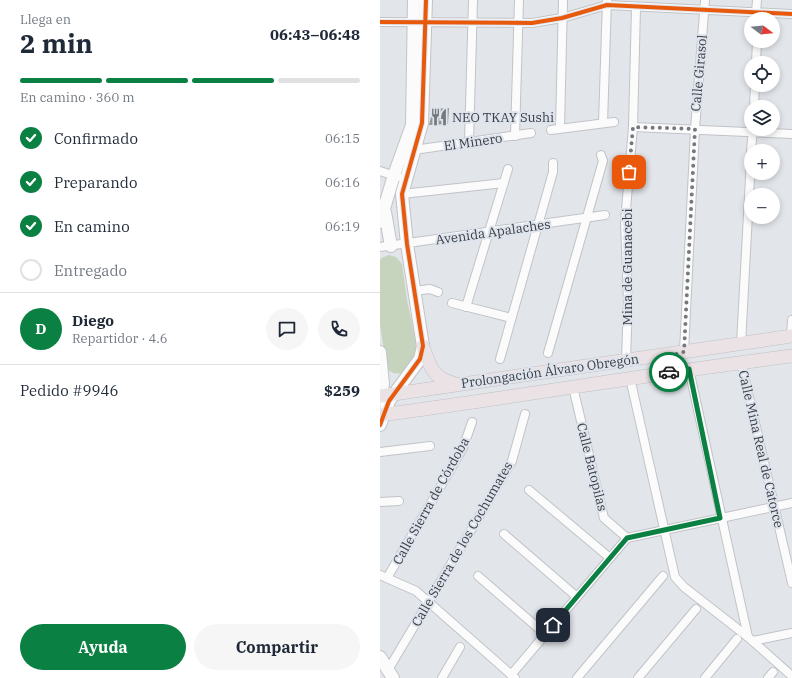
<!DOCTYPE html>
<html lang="es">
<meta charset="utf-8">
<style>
:root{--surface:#fff;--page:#f6f6f7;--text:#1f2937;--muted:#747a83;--line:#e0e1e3;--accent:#0b8043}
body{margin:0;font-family:"IBM Plex Serif",serif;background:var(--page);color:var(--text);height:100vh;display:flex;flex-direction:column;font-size:15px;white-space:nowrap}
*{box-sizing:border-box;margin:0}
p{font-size:13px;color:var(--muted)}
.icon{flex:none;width:22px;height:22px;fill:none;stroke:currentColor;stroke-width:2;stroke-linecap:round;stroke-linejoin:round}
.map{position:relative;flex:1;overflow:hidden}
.side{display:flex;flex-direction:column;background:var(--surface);width:380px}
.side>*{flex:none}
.needle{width:26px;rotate:106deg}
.controls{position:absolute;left:364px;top:12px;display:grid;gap:8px}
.controls a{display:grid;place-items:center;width:36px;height:36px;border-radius:50%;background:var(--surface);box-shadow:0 2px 6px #0003;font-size:20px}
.pin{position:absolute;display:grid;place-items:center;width:34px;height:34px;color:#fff;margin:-17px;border-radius:8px;box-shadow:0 2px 6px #0006}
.courier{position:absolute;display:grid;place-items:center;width:40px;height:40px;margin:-20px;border:3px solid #0b8043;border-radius:50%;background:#fff;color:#222;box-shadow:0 1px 5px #0007}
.overview em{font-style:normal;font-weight:700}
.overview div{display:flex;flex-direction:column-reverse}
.overview{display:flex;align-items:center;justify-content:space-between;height:68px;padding:0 20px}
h1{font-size:26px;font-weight:700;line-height:30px}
.bar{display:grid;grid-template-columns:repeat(4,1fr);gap:6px 4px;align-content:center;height:48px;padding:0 20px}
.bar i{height:5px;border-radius:3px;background:var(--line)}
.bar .current{background:var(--accent)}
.bar p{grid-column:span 4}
.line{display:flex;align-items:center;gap:10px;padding:0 20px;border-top:1px solid var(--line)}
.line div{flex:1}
.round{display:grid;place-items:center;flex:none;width:42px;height:42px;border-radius:21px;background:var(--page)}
ol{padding:0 20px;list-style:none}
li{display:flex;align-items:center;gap:12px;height:44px}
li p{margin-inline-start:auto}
li .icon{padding:4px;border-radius:50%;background:var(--accent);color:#fff;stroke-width:4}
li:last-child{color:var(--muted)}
li i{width:22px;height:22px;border:2px solid var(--line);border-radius:50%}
.primary-button{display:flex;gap:8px;margin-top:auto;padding:8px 20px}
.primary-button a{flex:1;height:46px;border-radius:24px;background:var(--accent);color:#fff;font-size:16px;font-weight:700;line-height:46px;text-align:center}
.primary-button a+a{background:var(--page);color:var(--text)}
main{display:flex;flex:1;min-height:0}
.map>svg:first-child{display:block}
.green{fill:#c6d4be}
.building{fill:#939699}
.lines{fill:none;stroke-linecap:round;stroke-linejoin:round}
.street-casing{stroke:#c1c3c7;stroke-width:10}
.secondary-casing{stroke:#c1c3c7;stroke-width:14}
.primary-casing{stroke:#bfc0c3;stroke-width:14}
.street{stroke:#fbfbfc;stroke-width:8}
.secondary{stroke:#fbfbfc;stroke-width:12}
.primary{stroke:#eae2e5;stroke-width:13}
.cycleway-casing{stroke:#dee4ed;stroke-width:6}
.cycleway{stroke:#e8590c;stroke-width:4}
.done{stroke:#75787c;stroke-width:4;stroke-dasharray:0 7.2}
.route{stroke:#0b8043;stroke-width:5}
.labels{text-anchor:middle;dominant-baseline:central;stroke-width:4;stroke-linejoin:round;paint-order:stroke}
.street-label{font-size:13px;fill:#3b3d41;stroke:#dee4ed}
.poi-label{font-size:13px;fill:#3b3d41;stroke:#dee4ed;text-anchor:start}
</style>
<main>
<section class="side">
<div class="overview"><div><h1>2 min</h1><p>Llega en</p></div><em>06:43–06:48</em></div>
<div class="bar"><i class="current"></i><i class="current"></i><i class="current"></i><i></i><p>En camino · 360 m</p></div>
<ol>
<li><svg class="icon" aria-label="check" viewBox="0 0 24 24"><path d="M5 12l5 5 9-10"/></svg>Confirmado<p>06:15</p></li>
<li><svg class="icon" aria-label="check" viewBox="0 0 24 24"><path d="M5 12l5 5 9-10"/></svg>Preparando<p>06:16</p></li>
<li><svg class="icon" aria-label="check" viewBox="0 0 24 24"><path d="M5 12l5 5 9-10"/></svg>En camino<p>06:19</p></li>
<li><i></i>Entregado</li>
</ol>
<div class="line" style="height:72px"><b class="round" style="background:var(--accent);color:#fff">D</b><div><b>Diego</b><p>Repartidor · 4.6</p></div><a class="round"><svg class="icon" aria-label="chat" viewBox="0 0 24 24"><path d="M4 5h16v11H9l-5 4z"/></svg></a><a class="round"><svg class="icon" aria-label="phone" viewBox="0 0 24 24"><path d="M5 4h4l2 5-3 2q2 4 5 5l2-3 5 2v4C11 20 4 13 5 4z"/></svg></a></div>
<div class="line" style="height:52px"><div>Pedido #9946</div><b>$259</b></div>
<div class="primary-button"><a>Ayuda</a><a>Compartir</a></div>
</section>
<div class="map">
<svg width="412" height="678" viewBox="0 0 412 678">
<rect width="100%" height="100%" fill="#e2e5ea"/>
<polygon class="green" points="9,255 16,257 22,264 27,300 37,346 35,362 26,374 13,373 7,369 0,325 0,261 1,258"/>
<polygon class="building" points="69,108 68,124 49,125 53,109"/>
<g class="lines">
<g class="street-casing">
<g id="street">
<polyline points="377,0 376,12 379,19"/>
<polyline points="0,22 152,23 182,18 227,5 412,14"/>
<polyline points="376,63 377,41"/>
<polyline points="374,107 375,85"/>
<polyline points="223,123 227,0"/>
<polyline points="253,127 412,134"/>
<polyline points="180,128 183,0"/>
<polyline points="171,130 234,122"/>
<polyline points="135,136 139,0"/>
<polyline points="89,142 93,0"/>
<polyline points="34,150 151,133"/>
<polyline points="371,151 373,129"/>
<polyline points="0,171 18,177"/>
<polyline points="22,194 124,183"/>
<polyline points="0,247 225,215"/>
<polyline points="34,291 50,289 58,292"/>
<polyline points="72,303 131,318"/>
<polyline points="86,307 128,169"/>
<polyline points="411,336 412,320"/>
<polyline points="361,344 371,159"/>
<polyline points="304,352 315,129 325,0"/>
<polyline points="168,353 223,161 221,155"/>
<polyline points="120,359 173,172 173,163"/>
<polyline points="246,360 248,302 245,221 253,127 256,8"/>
<polyline points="361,362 412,583"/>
<polyline points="309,369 368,637"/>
<polyline points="250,378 295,577 304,587 368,637 412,676"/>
<polyline points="193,387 224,518 247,538"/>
<polyline points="0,452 50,446"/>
<polyline points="149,490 230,558"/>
<polyline points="0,502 19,501"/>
<polyline points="124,534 197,597"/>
<polyline points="247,538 412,503"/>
<polyline points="0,575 36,591 135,678"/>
<polyline points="98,576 165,634"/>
<polyline points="7,578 83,448 92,422"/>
<polyline points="373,641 412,633"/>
<polyline points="8,670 132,461 145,414"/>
<polyline points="131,675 247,538"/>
<polyline points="62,678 80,647"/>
<polyline points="197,678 283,576"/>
<polyline points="258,678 316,609"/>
<polyline points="325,678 357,639"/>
<polyline points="388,678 393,672"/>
</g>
</g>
<g class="secondary-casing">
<g id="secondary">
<polyline points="5,212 11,246"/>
<polyline points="0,222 14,175 32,125 34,0"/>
<polyline points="0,352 3,384 0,400"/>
<polyline points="0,425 9,401 40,359 43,346 27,244 22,194 42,123 46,0"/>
<polyline points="0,657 13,678"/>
</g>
</g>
<g class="primary-casing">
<g id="primary">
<path d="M43,346c7,21 9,32 33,38"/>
<polyline points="0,396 412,336"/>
<path d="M0,415c138,-18 274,-42 412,-59"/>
</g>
</g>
<use href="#street" class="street"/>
<use href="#secondary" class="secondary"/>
<use href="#primary" class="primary"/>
<g class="cycleway-casing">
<g id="cycleway">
<polyline points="0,22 152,23 182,18 227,5 412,14"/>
<polyline points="0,425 9,401 40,359 43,346 27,244 22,194 42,123 46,0"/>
</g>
</g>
<use href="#cycleway" class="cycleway"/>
</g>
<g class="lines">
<polyline class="done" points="249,172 253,127 315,129 304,352 298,353 283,363 283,370 289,372"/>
<polyline class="route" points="173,625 247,538 340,518 309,369 289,372"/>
</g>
<defs>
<g id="restaurant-bare" transform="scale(1.38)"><path d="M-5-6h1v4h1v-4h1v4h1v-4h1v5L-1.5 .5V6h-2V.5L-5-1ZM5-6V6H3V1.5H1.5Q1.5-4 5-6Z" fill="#75787c" stroke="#dee4ed" stroke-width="2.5" paint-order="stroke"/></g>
</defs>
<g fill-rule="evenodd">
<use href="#restaurant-bare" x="59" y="117"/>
</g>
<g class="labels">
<g class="street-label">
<text transform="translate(319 73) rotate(-85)">Calle Girasol</text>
<text transform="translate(93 142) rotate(-8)">El Minero</text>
<text transform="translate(113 232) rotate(-8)">Avenida Apalaches</text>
<text transform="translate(247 267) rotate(-90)">Mina de Guanacebi</text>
<text transform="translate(170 371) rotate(-8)">Prolongación Álvaro Obregón</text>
<text transform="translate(381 449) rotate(77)">Calle Mina Real de Catorce</text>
<text transform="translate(212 467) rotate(76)">Calle Batopilas</text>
<text transform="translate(51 501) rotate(-61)">Calle Sierra de Córdoba</text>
<text transform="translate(82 544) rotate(-60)">Calle Sierra de los Cochumates</text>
</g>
<g class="poi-label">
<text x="72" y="117">NEO TKAY Sushi</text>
</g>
</g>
</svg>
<div class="controls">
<a><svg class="needle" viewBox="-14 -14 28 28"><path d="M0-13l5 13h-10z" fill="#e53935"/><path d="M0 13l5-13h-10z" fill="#747a83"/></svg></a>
<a><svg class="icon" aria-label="locate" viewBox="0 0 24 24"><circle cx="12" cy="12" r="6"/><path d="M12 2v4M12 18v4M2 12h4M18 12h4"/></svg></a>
<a><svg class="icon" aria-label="layers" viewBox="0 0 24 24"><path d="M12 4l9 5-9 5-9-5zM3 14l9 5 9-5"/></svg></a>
<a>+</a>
<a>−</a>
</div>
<div class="pin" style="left:249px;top:172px;background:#ea580c"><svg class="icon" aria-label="bag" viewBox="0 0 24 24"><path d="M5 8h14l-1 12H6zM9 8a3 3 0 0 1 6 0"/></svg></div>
<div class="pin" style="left:173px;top:625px;background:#1f2937"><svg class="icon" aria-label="home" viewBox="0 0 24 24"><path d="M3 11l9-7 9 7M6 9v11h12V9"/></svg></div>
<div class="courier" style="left:289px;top:372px"><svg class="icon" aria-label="car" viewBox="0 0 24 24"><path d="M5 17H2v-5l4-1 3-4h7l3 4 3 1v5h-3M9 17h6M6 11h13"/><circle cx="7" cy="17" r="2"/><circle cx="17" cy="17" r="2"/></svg></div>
</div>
</main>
